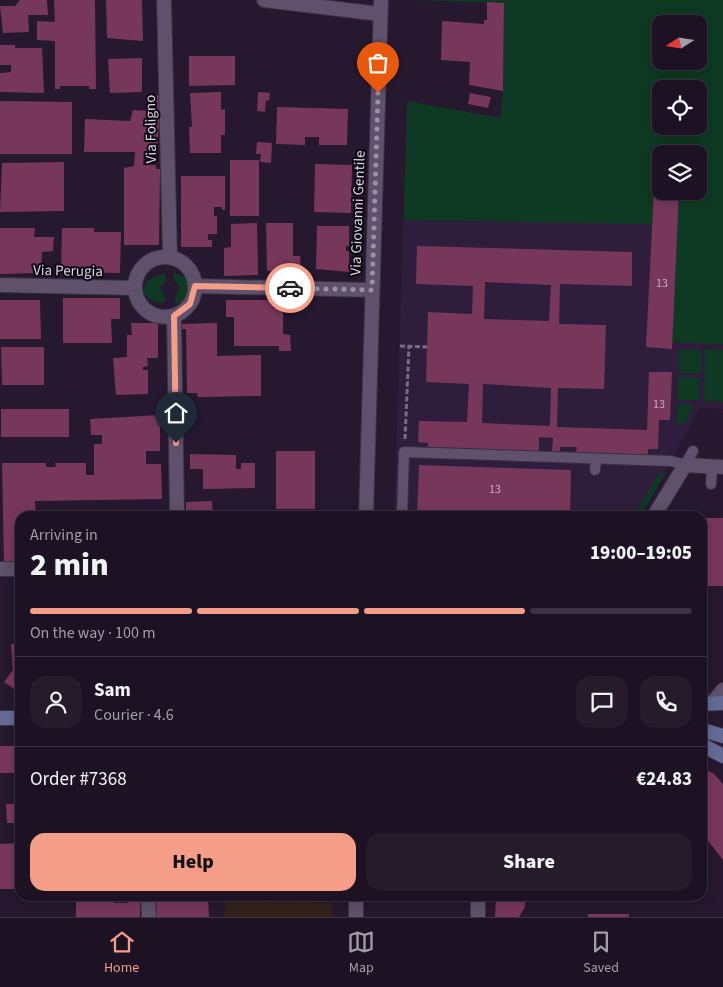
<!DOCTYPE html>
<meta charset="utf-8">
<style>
:root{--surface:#1c1223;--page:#251b2b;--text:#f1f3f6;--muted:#a09ea6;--line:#3a3241;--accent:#f49e87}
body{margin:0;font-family:"Source Sans 3",sans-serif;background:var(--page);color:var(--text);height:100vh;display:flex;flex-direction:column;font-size:19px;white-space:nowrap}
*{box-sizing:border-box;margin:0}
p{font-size:16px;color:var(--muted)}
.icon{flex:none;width:28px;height:28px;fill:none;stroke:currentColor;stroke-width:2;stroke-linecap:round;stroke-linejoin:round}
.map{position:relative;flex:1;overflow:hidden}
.details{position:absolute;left:15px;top:511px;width:692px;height:390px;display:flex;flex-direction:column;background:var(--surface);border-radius:15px;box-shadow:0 2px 12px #0003,0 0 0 1px var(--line)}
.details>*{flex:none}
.needle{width:32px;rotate:258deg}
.fabs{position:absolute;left:652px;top:15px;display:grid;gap:10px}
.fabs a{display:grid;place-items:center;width:55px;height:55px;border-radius:10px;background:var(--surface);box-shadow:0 2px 12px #0003,0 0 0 1px var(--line);font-size:25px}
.pin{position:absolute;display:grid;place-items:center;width:42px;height:42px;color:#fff;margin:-51px -21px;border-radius:50% 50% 50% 0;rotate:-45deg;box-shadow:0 0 5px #0007}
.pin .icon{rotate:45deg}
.courier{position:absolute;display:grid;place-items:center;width:50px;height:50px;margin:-25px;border:4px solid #f49e87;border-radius:50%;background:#fff;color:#222;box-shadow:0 1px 6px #0007}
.summary em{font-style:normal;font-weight:800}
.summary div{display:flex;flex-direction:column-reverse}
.summary{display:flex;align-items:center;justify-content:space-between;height:85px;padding:0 15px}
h1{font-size:32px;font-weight:800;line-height:38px}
.bar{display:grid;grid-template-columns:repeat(4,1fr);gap:8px 5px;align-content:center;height:60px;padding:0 15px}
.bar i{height:6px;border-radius:4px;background:var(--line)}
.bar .on{background:var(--accent)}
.bar p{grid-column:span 4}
.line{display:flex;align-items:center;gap:12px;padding:0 15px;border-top:1px solid var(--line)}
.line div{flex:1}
.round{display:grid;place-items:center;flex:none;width:52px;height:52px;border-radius:15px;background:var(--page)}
.button{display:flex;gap:10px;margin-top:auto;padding:10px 15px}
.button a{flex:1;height:58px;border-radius:15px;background:var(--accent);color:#111;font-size:20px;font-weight:800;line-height:58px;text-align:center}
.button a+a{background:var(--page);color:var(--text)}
.dock{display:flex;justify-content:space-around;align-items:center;height:70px;border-top:1px solid var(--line);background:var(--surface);font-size:14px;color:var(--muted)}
.dock a{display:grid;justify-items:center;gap:2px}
.dock .on{color:var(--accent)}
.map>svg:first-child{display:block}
.built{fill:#2e1e3b;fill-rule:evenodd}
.industrial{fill:#32211a}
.green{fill:#0e3922;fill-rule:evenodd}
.building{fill:#77375b;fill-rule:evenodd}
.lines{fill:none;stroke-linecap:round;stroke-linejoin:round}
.service-casing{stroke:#3b3143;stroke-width:12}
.minor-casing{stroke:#3b3143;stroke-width:16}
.tertiary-casing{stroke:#3b3143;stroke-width:16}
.secondary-casing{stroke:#3b3143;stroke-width:16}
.path{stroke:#786d81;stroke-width:3;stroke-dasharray:5 2.5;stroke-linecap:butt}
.service{stroke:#5f506b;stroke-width:10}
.minor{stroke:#5f506b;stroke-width:14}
.tertiary{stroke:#5f506b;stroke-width:14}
.secondary{stroke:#646b95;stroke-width:14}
.done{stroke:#9c92a4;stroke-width:5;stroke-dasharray:0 9}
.route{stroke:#f49e87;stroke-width:6}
.labels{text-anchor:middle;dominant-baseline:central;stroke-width:4;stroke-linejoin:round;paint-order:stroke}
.number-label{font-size:12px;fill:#c3adc1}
.street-label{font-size:15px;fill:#dcd4e3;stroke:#0b0610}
</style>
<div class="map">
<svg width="723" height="917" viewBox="0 0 723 917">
<rect width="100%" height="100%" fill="#25182f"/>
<path class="built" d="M407,101l316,57v251l-23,-1 -59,108h-247zM661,154h38v37h-38z"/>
<polygon class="industrial" points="225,896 257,896 258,902 293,903 294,896 311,896 311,903 332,903 333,917 225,917"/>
<g class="green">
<path d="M409,0h314v344l-51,-2 7,-151h20v-37h-38v16h-6l-3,54 -248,-4 3,-119 93,17 3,-27 1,-88zM661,24h38v37h-38zM661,89h38v37h-38z"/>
<polygon points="165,273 166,280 160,288 166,299 163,304 149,299 142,290 148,280"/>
<polygon points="174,273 192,280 197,289 190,298 177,304 174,299 180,288 174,280"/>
<polygon points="705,349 723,350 723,402 704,401"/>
<rect x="679" y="350" width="22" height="23"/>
<polygon points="678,377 699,378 699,400 678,400"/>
<polygon points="678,404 694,405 684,424 677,424"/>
<polygon points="666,472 641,516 634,516 658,474"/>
</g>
<g class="building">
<polygon points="20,0 47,0 48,15 28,15 29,32 3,33 0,6 15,6"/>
<polygon points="54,0 95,0 96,89 89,89 89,86 60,86 60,89 55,89 55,41 37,40 37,21 55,22"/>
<polygon points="106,0 142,0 143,41 107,38"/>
<polygon points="487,2 504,3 503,91 469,85 470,62 441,60 442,21 484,24 484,20 487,20"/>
<polygon points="0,45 15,45 15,48 42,48 44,93 0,92 0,73 11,72 11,65 0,65"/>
<polygon points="189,56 235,56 235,85 189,86"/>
<polygon points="142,58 142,92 110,93 108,59"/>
<polygon points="221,92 221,110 225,109 225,135 221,135 221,153 190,153 189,127 192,127 190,93"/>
<polygon points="258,92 270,93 269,101 266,100 265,112 257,111"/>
<polygon points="470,93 491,97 488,108 468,104"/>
<polygon points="156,95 161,96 157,151 144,151 143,165 156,165 156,169 160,169 159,245 124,245 124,168 134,166 135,152 84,152 85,119 130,121 133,110 155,111"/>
<polygon points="0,101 72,102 72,154 0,154"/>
<polygon points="277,107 348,109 347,145 319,145 319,137 305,137 305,145 276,144"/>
<polygon points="257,142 272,143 271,163 260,162 261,154 256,154"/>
<rect x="230" y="160" width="29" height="56"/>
<polygon points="64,162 64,211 0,212 2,163"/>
<polygon points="315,164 352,165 351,213 314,212"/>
<polygon points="655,170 661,170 661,191 679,191 672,349 646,347"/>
<polygon points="181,176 225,176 225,210 222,210 222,207 214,207 214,216 217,216 217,234 208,234 208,240 212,240 212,247 181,247"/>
<polygon points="257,223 258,275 224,276 224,248 231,247 231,224"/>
<polygon points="266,223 293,223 293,256 300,256 301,270 267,271"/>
<polygon points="317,226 349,226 349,246 346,246 346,251 349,251 349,272 316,269"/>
<polygon points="0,228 35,228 34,237 54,237 53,251 42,252 41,273 0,274"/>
<polygon points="62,228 94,228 94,232 121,232 120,273 61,272"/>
<path d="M417,246l215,6v34l-72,-2 -1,40 47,1 -2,64 -46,-1 -1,39 90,3 2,-58h23l-2,48h-11l-1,29h-10v6l-72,-3 1,-5h-17v5l-8,-1 1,-13 -14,-1v14l-111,-4v-4l-10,-1 1,-21 48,1 2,-38 -43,-2 2,-70 44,2 1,-28 -57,-2zM485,282l66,3 -2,36 -65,-2zM483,384l68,4 -1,38 -68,-3z"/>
<polygon points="63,298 120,298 120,319 111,319 112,343 63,343"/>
<polygon points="0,300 40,300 41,339 0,339"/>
<polygon points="226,300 283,300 283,334 290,335 291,351 279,351 279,346 234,346 234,317 226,317"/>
<polygon points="131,323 158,323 158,358 147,358 148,366 143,367 143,370 148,370 148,394 116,395 113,358 127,357 127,335 132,335"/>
<polygon points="217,323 217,356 261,355 261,396 198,397 197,393 187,393 186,329 181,329 181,324"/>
<polygon points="1,347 44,347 44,385 2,385"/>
<rect x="1" y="409" width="68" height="28"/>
<polygon points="160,415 160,451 146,451 146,464 161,464 162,499 35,501 36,516 20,516 20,564 4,565 2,463 46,463 46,467 56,467 55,463 86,463 86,475 94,475 94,444 102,444 102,435 91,435 90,419"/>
<rect x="276" y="451" width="39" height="58"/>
<polygon points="190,454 236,455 236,469 241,469 241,463 255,463 255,488 203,489 203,469 190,469"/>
<polygon points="419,465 571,470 570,516 417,516"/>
<polygon points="212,501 213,516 186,516 186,502"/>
<rect x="119" y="510" width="50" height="6"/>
<polygon points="706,518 723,518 723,586 705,586"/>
<polygon points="11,644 20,644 20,704 15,704 14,689 4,682 13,670"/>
<polygon points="0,746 20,746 20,823 7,823 6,804 18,804 17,773 0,773"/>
<polygon points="702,767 714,774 723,784 723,860 702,833"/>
<polygon points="20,843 20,889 0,889 0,844"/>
<polygon points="76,896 114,896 114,903 128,903 125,896 140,896 140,917 76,917"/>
<polygon points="156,896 208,896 209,917 157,917"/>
<polygon points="407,896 464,896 462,899 409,898"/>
<polygon points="496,896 525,896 525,907 519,917 495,917"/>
<rect x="588" y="914" width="41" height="3"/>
</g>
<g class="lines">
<g class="service-casing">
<g id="service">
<polyline points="595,470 596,459"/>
<polyline points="711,484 712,467"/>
<polyline points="402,516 404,452 671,461 685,465 693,451"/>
</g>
</g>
<g class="minor-casing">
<g id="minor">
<polyline points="164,0 170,257"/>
<polyline points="264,0 380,14"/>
<circle cx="165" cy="287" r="30"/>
<polyline points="0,285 134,288"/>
<polyline points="195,286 372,290"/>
<polyline points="174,316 177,516"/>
<polyline points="654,516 685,465 723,467"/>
<polyline points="0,569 20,569"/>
<polyline points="148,896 149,917"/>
</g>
</g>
<g class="tertiary-casing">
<g id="tertiary">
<polyline points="366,516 381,0"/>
<polyline points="712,703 723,690"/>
<polyline points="356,917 356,896"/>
<polyline points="478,917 478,896"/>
</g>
</g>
<g class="secondary-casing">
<g id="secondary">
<polyline points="702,704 723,703"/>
<polyline points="0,718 20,718"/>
<polyline points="702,730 723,736"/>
<polyline points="702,745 723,756"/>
</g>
</g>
<g class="path">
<polyline points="400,346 427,347"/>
<polyline points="405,439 409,346"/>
</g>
<use href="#service" class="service"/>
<use href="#minor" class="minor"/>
<use href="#tertiary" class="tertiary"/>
<use href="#secondary" class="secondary"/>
</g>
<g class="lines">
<polyline class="done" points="290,288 372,290 378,93"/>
<polyline class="route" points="176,443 174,316 190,304 195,286 290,288"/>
</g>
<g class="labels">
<g class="number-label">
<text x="662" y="283">13</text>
<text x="659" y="404">13</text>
<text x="495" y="489">13</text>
</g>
<g class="street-label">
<text transform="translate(151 129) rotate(-91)">Via Foligno</text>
<text transform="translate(358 213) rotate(-88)">Via Giovanni Gentile</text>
<text transform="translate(68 271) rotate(1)">Via Perugia</text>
</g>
</g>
</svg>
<div class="fabs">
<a><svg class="needle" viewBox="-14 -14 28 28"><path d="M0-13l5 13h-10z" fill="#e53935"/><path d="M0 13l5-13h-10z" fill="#a09ea6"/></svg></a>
<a><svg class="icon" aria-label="locate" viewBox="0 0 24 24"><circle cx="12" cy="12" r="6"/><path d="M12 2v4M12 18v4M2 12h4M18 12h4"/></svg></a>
<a><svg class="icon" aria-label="layers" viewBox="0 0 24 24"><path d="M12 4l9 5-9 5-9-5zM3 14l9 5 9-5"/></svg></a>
</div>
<div class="pin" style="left:378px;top:93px;background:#ea580c"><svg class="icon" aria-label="bag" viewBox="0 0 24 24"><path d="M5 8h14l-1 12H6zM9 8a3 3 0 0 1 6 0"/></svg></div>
<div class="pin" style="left:176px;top:443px;background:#1f2937"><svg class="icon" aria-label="home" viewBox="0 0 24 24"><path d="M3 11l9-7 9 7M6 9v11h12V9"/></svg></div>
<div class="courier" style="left:290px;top:288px"><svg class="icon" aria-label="car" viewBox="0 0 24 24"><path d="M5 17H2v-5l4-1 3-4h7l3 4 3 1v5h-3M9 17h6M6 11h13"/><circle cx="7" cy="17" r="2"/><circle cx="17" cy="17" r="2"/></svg></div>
<section class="details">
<div class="summary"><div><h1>2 min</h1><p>Arriving in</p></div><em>19:00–19:05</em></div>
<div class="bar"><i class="on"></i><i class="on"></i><i class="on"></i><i></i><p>On the way · 100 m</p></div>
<div class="line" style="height:90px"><a class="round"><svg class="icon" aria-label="person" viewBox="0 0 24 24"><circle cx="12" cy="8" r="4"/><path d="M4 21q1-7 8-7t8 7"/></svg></a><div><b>Sam</b><p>Courier · 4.6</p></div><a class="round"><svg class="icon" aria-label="chat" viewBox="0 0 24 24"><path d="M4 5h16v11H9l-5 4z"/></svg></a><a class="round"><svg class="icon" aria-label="phone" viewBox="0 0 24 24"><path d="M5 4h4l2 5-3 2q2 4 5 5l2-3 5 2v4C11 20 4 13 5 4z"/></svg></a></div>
<div class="line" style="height:65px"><div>Order #7368</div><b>€24.83</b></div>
<div class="button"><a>Help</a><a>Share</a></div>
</section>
</div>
<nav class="dock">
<a class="on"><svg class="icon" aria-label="home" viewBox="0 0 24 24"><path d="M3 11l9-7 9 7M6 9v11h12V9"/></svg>Home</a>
<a><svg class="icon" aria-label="map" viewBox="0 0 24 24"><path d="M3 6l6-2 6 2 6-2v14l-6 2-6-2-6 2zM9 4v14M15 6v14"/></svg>Map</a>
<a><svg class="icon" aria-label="saved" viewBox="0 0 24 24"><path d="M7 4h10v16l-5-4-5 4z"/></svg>Saved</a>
</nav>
